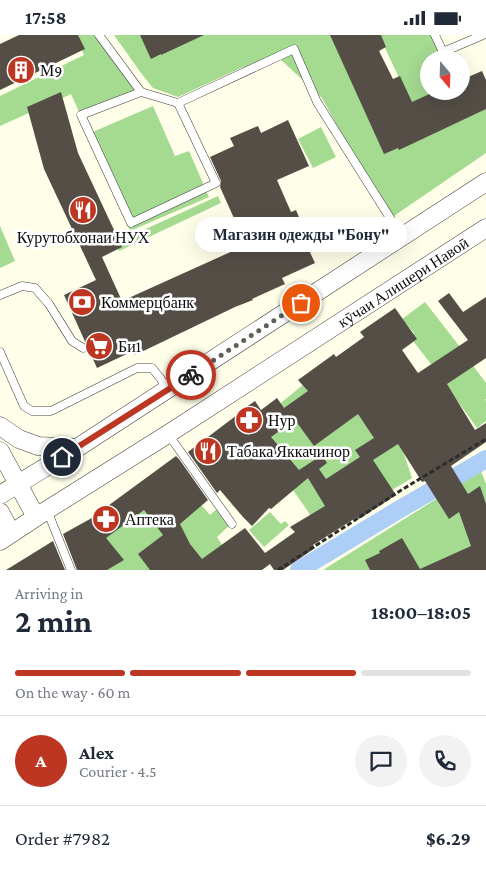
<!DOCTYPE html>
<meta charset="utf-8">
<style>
:root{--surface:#fff;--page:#f2f2f3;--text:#1f2937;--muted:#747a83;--line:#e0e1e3;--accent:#bd3621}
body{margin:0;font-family:"Crimson Pro",serif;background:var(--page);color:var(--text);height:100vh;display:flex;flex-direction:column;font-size:19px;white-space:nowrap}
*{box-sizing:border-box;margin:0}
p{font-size:16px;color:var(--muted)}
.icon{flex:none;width:28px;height:28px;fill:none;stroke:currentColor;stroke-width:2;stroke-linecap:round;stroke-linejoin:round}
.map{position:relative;height:535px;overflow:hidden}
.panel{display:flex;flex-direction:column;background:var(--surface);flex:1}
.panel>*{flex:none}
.needle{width:32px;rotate:161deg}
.tools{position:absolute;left:420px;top:15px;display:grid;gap:10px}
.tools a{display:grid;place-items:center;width:50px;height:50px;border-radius:50%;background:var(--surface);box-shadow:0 5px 20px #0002;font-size:25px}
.pin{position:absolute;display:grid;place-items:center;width:42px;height:42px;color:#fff;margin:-21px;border:2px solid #fff;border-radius:50%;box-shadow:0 1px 5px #0007}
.courier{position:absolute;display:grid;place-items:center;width:50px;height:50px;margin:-25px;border:4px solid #bd3621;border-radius:50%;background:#fff;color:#222;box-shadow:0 1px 6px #0007}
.bubble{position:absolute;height:35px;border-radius:18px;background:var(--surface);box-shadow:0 5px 20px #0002;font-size:16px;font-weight:700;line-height:35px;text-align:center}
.overview em{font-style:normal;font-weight:700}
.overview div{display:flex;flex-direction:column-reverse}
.overview{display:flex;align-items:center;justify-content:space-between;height:85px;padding:0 15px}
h1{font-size:32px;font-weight:700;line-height:38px}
.bar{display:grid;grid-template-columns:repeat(4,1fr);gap:8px 5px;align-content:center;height:60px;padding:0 15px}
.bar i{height:6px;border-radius:4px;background:var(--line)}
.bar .selected{background:var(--accent)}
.bar p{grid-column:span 4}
.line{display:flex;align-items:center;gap:12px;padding:0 15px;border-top:1px solid var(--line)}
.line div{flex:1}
.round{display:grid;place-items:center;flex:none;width:52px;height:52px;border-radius:26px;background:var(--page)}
.status{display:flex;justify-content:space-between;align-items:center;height:35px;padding:0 25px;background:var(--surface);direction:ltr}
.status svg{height:14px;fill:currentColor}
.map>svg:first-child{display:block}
.forest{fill:#a5da91}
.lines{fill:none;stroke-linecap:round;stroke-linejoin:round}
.canal{stroke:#accef7;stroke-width:18}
.building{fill:#544e47;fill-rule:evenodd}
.service-casing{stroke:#3e3e3e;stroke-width:9}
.tertiary-casing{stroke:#3e3e3e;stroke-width:19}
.path{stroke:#2d2d2d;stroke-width:3;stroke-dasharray:5 2.5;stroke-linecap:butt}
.service{stroke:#fff;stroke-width:8}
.tertiary{stroke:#fff;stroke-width:18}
.done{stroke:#606059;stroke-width:5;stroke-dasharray:0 9}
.route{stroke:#bd3621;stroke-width:6}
.labels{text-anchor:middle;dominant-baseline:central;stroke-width:5;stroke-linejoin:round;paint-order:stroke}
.poi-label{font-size:16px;fill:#0b0b0b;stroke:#fff;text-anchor:start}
.street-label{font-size:16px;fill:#0b0b0b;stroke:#fff}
</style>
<div class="status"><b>17:58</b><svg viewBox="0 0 49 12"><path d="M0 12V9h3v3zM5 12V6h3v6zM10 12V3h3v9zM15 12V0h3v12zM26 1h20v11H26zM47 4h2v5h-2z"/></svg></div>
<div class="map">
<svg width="486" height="535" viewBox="0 0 486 535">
<rect width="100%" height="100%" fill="#ffffe9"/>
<g class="forest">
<polygon points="75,0 97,0 139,60 82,83 71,59 0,91 0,61 84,20"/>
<polygon points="114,0 356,0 399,111 486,57 486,118 388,185 322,63 279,23 241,33 178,62 153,53 141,38"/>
<polygon points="379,0 435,0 445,24 429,24 429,56 456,56 414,75"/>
<polygon points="153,71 175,121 189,116 209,162 130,196 88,99"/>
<polygon points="321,92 336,122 313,133 298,104"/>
<polygon points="218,161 221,168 119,216 115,208"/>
<polygon points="0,191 15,226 0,233"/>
<polygon points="425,267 460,312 434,333 410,302 414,298 402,284"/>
<polygon points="331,327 402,413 412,443 320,498 309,478 250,393"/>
<polygon points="471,328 486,348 486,364 485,364 486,366 486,386 477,393 451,357 431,357"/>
<polygon points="481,436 486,449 486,535 323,535"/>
<polygon points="172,448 185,451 210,480 219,472 233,487 217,502 233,527 229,535 91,535 92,508"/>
<polygon points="270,477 281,489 285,486 289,490 264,512 249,495"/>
</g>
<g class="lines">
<polyline class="canal" points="299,535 395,477 486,424"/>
</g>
<g class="building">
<polygon points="19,0 78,0 85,14 0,55 0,9"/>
<polygon points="140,0 204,0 161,20 161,19 151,24"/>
<polygon points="330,0 381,0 386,12 379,16 393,44 400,41 412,67 436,56 461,56 461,45 482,36 486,45 486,74 399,115 398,113 384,119"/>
<polygon points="61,57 78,118 122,212 102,222 122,266 246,210 220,152 221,146 210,122 234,111 230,103 258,91 261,98 288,85 309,131 277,145 291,177 296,175 304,194 300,196 315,228 282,243 285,249 252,264 253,265 235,272 135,320 133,316 97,333 64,260 96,245 44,134 27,72"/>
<path d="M449,258l14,19 23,-15v61l-39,26 28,46 11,-7v19l-35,24 17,28 12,-8 6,18v66h-116l-5,-10 15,-7 -1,-2 23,-13 18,31 51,-23 -12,-34 -10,7 -24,-38 -3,1 -24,-38 -25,16 23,35 -37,24 -2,-2 -44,28 2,3 -32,22h-9l-4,-6 -8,6h-112l-12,-16 25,-19 -19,-25 -38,28 18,22 -17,10h-30l-14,-36 27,-15 86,-63 3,3 29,41 -28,24 10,20 12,15 43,-31 20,25 30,-21 -5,-5 35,-21 -17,-28 -37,31 -2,-1 -17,18 -9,-9 -23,-27 -3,3 -29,-41 49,-37 -1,-1 19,-13 6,9 16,-12 7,10 24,-17 -10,-11 36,-26 2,3 28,-20 -4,-5 35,-24 22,31 -15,11 16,23 50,-33 -30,-39zM358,379l16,24 -19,12 5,7 -34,22 -7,-10 8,-6 -5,-8 -23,15 -28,-33 24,-17 19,26z"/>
<polygon points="53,506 65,535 6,535"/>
</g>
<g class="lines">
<g class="service-casing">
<g id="service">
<polyline points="99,0 141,57 178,68 294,14 317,67 402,202"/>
<polyline points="435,0 443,17 483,0"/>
<polyline points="141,57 81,80 131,188 216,148 178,68"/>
<polyline points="0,260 22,251 35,253 49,269 72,306 83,313"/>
<polyline points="0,317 24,371 32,376 51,376 137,333 152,333 161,344 167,355"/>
<polyline points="168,399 232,489"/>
<polyline points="47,475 71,535"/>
</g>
</g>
<g class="tertiary-casing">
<g id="tertiary">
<polyline points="0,391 19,404 38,411 77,413"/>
<polyline points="0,416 36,482"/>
<polyline points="0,460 77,413 486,147"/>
<polyline points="0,477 11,498"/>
<path id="s1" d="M0,506l47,-31 121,-76 318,-206"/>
</g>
</g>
<polyline class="path" points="278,535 403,454 486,404"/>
<use href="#service" class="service"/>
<use href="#tertiary" class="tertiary"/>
</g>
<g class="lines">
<polyline class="done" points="191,340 301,268"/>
<polyline class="route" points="62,422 191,340"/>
</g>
<defs>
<g id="building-disc" transform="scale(1.4375)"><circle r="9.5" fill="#bd3621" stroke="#fff"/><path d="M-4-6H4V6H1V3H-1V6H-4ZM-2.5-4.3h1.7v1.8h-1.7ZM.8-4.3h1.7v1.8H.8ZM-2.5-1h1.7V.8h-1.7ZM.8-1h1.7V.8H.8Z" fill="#fff"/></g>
<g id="restaurant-disc" transform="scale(1.4375)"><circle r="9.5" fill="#bd3621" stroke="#fff"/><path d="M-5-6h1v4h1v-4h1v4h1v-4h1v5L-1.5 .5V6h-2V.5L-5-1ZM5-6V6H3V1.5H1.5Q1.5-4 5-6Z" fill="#fff"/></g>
<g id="bank-disc" transform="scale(1.4375)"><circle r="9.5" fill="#bd3621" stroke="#fff"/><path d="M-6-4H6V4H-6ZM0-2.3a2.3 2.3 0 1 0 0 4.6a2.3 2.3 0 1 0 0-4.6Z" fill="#fff"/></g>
<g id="supermarket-disc" transform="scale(1.4375)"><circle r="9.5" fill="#bd3621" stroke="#fff"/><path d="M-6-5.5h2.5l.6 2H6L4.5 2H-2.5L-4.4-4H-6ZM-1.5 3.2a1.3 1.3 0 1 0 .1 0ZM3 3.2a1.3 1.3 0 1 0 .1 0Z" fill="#fff"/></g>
<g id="pharmacy-disc" transform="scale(1.4375)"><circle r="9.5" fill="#bd3621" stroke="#fff"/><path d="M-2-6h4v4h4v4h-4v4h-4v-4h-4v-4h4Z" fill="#fff"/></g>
</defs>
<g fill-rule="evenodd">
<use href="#building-disc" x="21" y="35"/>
<use href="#restaurant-disc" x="83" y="175"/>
<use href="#bank-disc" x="82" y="267"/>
<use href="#supermarket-disc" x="99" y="311"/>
<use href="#pharmacy-disc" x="249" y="385"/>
<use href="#restaurant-disc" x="208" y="416"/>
<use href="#pharmacy-disc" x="106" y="484"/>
</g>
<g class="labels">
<g class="poi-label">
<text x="40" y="35">М9</text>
<text x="83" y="202" text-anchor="middle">Курутобхонаи НУХ</text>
<text x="101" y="267">Коммерцбанк</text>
<text x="118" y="311">Би1</text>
<text x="268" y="385">Нур</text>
<text x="227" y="416">Табака Яккачинор</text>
<text x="125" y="484">Аптека</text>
</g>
<g class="street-label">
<text stroke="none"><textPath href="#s1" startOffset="479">кӯчаи Алишери Навоӣ</textPath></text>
</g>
</g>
</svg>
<div class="tools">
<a><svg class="needle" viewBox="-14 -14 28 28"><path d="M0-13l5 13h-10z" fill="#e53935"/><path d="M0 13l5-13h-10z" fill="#747a83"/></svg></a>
</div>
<div class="pin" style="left:301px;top:268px;background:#ea580c"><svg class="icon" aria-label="bag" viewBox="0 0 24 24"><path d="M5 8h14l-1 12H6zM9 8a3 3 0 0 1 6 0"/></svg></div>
<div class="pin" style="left:62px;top:422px;background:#1f2937"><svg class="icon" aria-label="home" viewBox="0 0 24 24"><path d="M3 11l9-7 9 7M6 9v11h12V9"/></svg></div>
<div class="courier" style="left:191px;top:340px"><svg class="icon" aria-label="bike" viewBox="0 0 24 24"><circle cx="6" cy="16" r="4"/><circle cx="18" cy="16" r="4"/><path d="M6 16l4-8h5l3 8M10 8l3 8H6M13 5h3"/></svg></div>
<div class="bubble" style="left:195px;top:182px;width:212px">Магазин одежды &quot;Бону&quot;</div>
</div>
<section class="panel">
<div class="overview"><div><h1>2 min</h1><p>Arriving in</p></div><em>18:00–18:05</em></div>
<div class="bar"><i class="selected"></i><i class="selected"></i><i class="selected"></i><i></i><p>On the way · 60 m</p></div>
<div class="line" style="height:90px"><b class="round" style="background:var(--accent);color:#fff">A</b><div><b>Alex</b><p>Courier · 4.5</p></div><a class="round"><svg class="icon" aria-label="chat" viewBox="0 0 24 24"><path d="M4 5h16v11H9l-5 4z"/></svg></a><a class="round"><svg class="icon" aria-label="phone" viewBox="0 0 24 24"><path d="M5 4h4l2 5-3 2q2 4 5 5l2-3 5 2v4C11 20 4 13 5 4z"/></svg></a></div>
<div class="line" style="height:65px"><div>Order #7982</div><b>$6.29</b></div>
</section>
